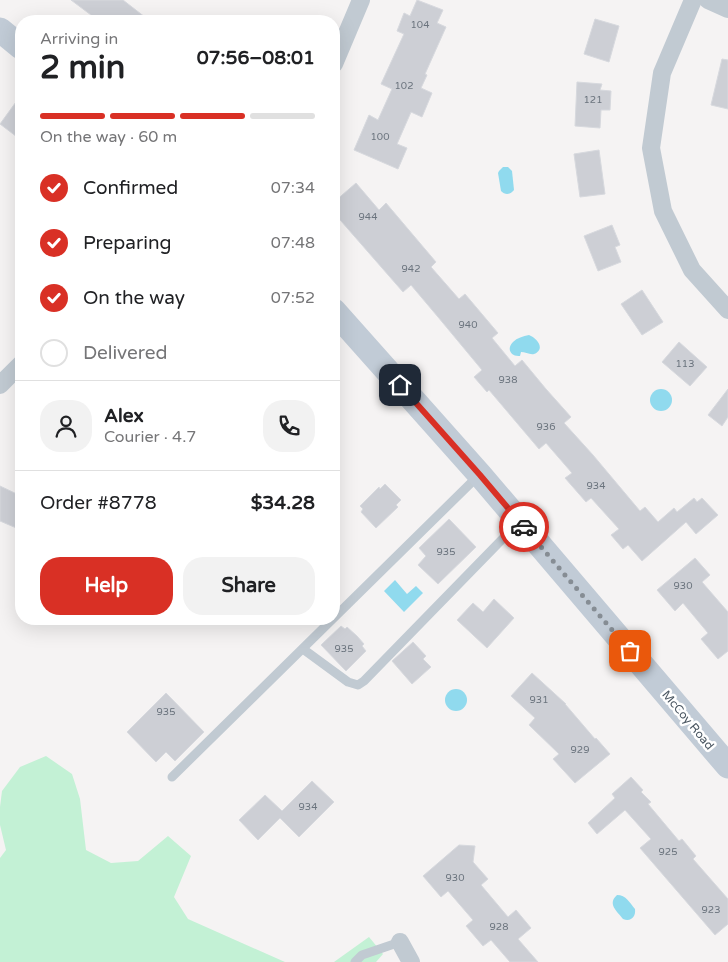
<!DOCTYPE html>
<meta charset="utf-8">
<style>
:root{--surface:#fff;--page:#f2f2f2;--text:#202124;--muted:#757577;--line:#e0e0e0;--accent:#d93025}
body{margin:0;font-family:"Varela Round",sans-serif;background:var(--page);color:var(--text);height:100vh;display:flex;flex-direction:column;font-size:19px;white-space:nowrap}
*{box-sizing:border-box;margin:0}
p{font-size:16px;color:var(--muted)}
.icon{flex:none;width:28px;height:28px;fill:none;stroke:currentColor;stroke-width:2;stroke-linecap:round;stroke-linejoin:round}
.map{position:relative;flex:1;overflow:hidden}
.panel{position:absolute;left:15px;top:15px;width:325px;height:610px;display:flex;flex-direction:column;background:var(--surface);border-radius:20px;box-shadow:0 5px 20px #0002}
.panel>*{flex:none}
.pin{position:absolute;display:grid;place-items:center;width:42px;height:42px;color:#fff;margin:-21px;border-radius:10px;box-shadow:0 2px 8px #0006}
.courier{position:absolute;display:grid;place-items:center;width:50px;height:50px;margin:-25px;border:4px solid #d93025;border-radius:50%;background:#fff;color:#222;box-shadow:0 1px 6px #0007}
.overview em{font-style:normal;font-weight:700}
.overview div{display:flex;flex-direction:column-reverse}
.overview{display:flex;align-items:center;justify-content:space-between;height:85px;padding:0 25px}
h1{font-size:32px;font-weight:700;line-height:38px}
.bar{display:grid;grid-template-columns:repeat(4,1fr);gap:8px 5px;align-content:center;height:60px;padding:0 25px}
.bar i{height:6px;border-radius:4px;background:var(--line)}
.bar .current{background:var(--accent)}
.bar p{grid-column:span 4}
.line{display:flex;align-items:center;gap:12px;padding:0 25px;border-top:1px solid var(--line)}
.line div{flex:1}
.round{display:grid;place-items:center;flex:none;width:52px;height:52px;border-radius:20px;background:var(--page)}
ol{padding:0 25px;list-style:none}
li{display:flex;align-items:center;gap:15px;height:55px}
li p{margin-inline-start:auto}
li .icon{padding:5px;border-radius:50%;background:var(--accent);color:#fff;stroke-width:4}
li:last-child{color:var(--muted)}
li i{width:28px;height:28px;border:2px solid var(--line);border-radius:50%}
.cta{display:flex;gap:10px;margin-top:auto;padding:10px 25px}
.cta a{flex:1;height:58px;border-radius:20px;background:var(--accent);color:#fff;font-size:20px;font-weight:700;line-height:58px;text-align:center}
.cta a+a{background:var(--page);color:var(--text)}
.map>svg:first-child{display:block}
.green{fill:#c3f1d5}
.water{fill:#90daee}
.building{fill:#cdcfd5;stroke:#d7d9de}
.lines{fill:none;stroke-linecap:round;stroke-linejoin:round}
.lane{stroke:#c1cad2;stroke-width:9}
.street{stroke:#c1cad2;stroke-width:18}
.secondary{stroke:#c1cbd6;stroke-width:25}
.done{stroke:#868d94;stroke-width:5;stroke-dasharray:0 9}
.route{stroke:#d93025;stroke-width:6}
.labels{text-anchor:middle;dominant-baseline:central;stroke-width:5;stroke-linejoin:round;paint-order:stroke}
.number-label{font-size:10px;fill:#6b747e}
.street-label{font-size:12px;fill:#4a5661;stroke:#fff}
</style>
<div class="map">
<svg width="728" height="962" viewBox="0 0 728 962">
<rect width="100%" height="100%" fill="#f5f3f3"/>
<g class="green">
<polygon points="46,756 72,774 80,799 86,850 111,863 138,861 168,836 191,856 174,897 188,919 285,962 0,962 0,858 6,850 0,825 0,807 2,791 20,767"/>
<polygon points="369,937 383,954 376,962 334,962"/>
</g>
<g class="water">
<path d="M503,167h5l4,4 2,19c-4,5 -9,5 -13,1l-3,-18 1,-2z"/>
<path d="M529,335c8,3 17,14 5,19 -4,1 -9,-2 -13,-2l-1,4c-9,1 -14,-7 -7,-14 4,-4 10,-6 16,-7z"/>
<circle cx="661" cy="400" r="11"/>
<polygon points="395,580 407,594 416,586 423,593 404,612 384,591"/>
<circle cx="456" cy="700" r="11"/>
<path d="M617,895c9,0 13,8 18,14 1,8 -4,13 -12,10 -6,-8 -16,-15 -6,-24z"/>
</g>
<g class="building">
<polygon points="71,0 123,0 150,21 99,21"/>
<polygon points="417,0 443,10 437,23 446,27 425,74 427,75 421,88 432,93 422,117 411,112 397,144 407,148 398,169 354,150 369,115 378,120 392,89 381,84 404,34 397,31 404,13 410,16"/>
<polygon points="595,19 619,26 609,62 584,54"/>
<polygon points="722,59 728,60 728,109 711,105"/>
<polygon points="577,82 602,84 600,90 611,91 610,110 601,110 600,128 575,126"/>
<polygon points="21,95 21,140 0,124"/>
<polygon points="599,150 605,194 580,197 574,154"/>
<polygon points="356,183 379,210 386,203 436,262 431,267 459,299 465,294 498,333 492,338 515,366 522,360 546,389 571,417 564,423 593,455 640,511 645,507 658,522 674,508 677,512 694,498 697,502 702,498 718,515 696,534 686,522 642,561 628,545 623,549 611,535 619,529 591,498 586,502 565,478 572,473 546,443 539,449 489,390 487,392 474,377 482,370 438,317 411,285 403,292 334,213 334,202"/>
<polygon points="612,225 620,245 615,247 621,262 598,271 584,236"/>
<polygon points="642,290 663,322 642,335 621,304"/>
<polygon points="679,342 707,367 690,386 662,362"/>
<polygon points="728,389 728,417 722,426 708,415"/>
<polygon points="385,484 401,500 396,505 398,507 376,528 361,512 363,509 360,506 379,487 380,489"/>
<polygon points="0,486 21,496 21,530 0,521"/>
<polygon points="449,519 476,547 438,584 418,565 426,556 419,548"/>
<polygon points="695,558 710,575 702,582 728,612 728,651 718,659 701,639 708,633 683,603 675,611 657,590"/>
<polygon points="494,599 514,618 487,648 457,620 473,603 483,612"/>
<polygon points="341,626 345,629 347,627 357,636 364,644 362,646 366,651 346,671 321,645"/>
<polygon points="413,642 426,656 423,659 431,667 412,684 392,661"/>
<polygon points="532,673 566,704 565,704 595,739 596,738 610,754 575,783 553,759 559,754 529,725 535,718 511,696"/>
<polygon points="166,693 204,732 175,761 166,752 156,762 127,732"/>
<polygon points="631,777 643,790 641,792 651,802 648,804 679,841 682,839 696,856 693,859 728,899 728,924 715,935 640,848 651,839 625,810 597,834 588,823 615,798 612,794"/>
<polygon points="312,781 334,802 299,837 280,818 258,840 239,820 265,795 282,811"/>
<polygon points="459,845 475,846 473,862 488,879 481,885 508,917 516,910 531,928 518,939 538,962 510,962 491,940 483,946 466,926 473,920 448,891 441,897 423,876"/>
</g>
<g class="lines">
<g class="lane">
<polyline points="303,649 348,682 358,685 364,681 519,522"/>
<polyline points="172,777 479,475"/>
<polyline points="355,962 362,955 400,942"/>
</g>
<g class="street">
<polyline points="693,0 662,73 651,148 663,211 692,270 728,310"/>
<polyline points="708,0 728,9"/>
<polyline points="334,64 361,0"/>
<polyline points="0,385 21,364"/>
<polyline points="400,942 411,962"/>
</g>
<g class="secondary">
<polyline points="0,30 21,47"/>
<polyline points="334,311 480,475 728,766"/>
</g>
</g>
<g class="lines">
<polyline class="done" points="524,527 630,651"/>
<polyline class="route" points="400,385 480,475 524,527"/>
</g>
<g class="labels">
<g class="number-label">
<text x="420" y="25">104</text>
<text x="404" y="86">102</text>
<text x="593" y="100">121</text>
<text x="380" y="137">100</text>
<text x="368" y="217">944</text>
<text x="411" y="269">942</text>
<text x="468" y="325">940</text>
<text x="685" y="364">113</text>
<text x="508" y="380">938</text>
<text x="546" y="427">936</text>
<text x="596" y="486">934</text>
<text x="446" y="552">935</text>
<text x="683" y="586">930</text>
<text x="344" y="649">935</text>
<text x="539" y="700">931</text>
<text x="166" y="712">935</text>
<text x="580" y="750">929</text>
<text x="308" y="807">934</text>
<text x="668" y="852">925</text>
<text x="455" y="878">930</text>
<text x="711" y="910">923</text>
<text x="499" y="927">928</text>
</g>
<g class="street-label">
<text transform="translate(688 720) rotate(50)">McCoy Road</text>
</g>
</g>
</svg>
<div class="pin" style="left:630px;top:651px;background:#ea580c"><svg class="icon" aria-label="bag" viewBox="0 0 24 24"><path d="M5 8h14l-1 12H6zM9 8a3 3 0 0 1 6 0"/></svg></div>
<div class="pin" style="left:400px;top:385px;background:#1f2937"><svg class="icon" aria-label="home" viewBox="0 0 24 24"><path d="M3 11l9-7 9 7M6 9v11h12V9"/></svg></div>
<div class="courier" style="left:524px;top:527px"><svg class="icon" aria-label="car" viewBox="0 0 24 24"><path d="M5 17H2v-5l4-1 3-4h7l3 4 3 1v5h-3M9 17h6M6 11h13"/><circle cx="7" cy="17" r="2"/><circle cx="17" cy="17" r="2"/></svg></div>
<section class="panel">
<div class="overview"><div><h1>2 min</h1><p>Arriving in</p></div><em>07:56–08:01</em></div>
<div class="bar"><i class="current"></i><i class="current"></i><i class="current"></i><i></i><p>On the way · 60 m</p></div>
<ol>
<li><svg class="icon" aria-label="check" viewBox="0 0 24 24"><path d="M5 12l5 5 9-10"/></svg>Confirmed<p>07:34</p></li>
<li><svg class="icon" aria-label="check" viewBox="0 0 24 24"><path d="M5 12l5 5 9-10"/></svg>Preparing<p>07:48</p></li>
<li><svg class="icon" aria-label="check" viewBox="0 0 24 24"><path d="M5 12l5 5 9-10"/></svg>On the way<p>07:52</p></li>
<li><i></i>Delivered</li>
</ol>
<div class="line" style="height:90px"><a class="round"><svg class="icon" aria-label="person" viewBox="0 0 24 24"><circle cx="12" cy="8" r="4"/><path d="M4 21q1-7 8-7t8 7"/></svg></a><div><b>Alex</b><p>Courier · 4.7</p></div><a class="round"><svg class="icon" aria-label="phone" viewBox="0 0 24 24"><path d="M5 4h4l2 5-3 2q2 4 5 5l2-3 5 2v4C11 20 4 13 5 4z"/></svg></a></div>
<div class="line" style="height:65px"><div>Order #8778</div><b>$34.28</b></div>
<div class="cta"><a>Help</a><a>Share</a></div>
</section>
</div>
